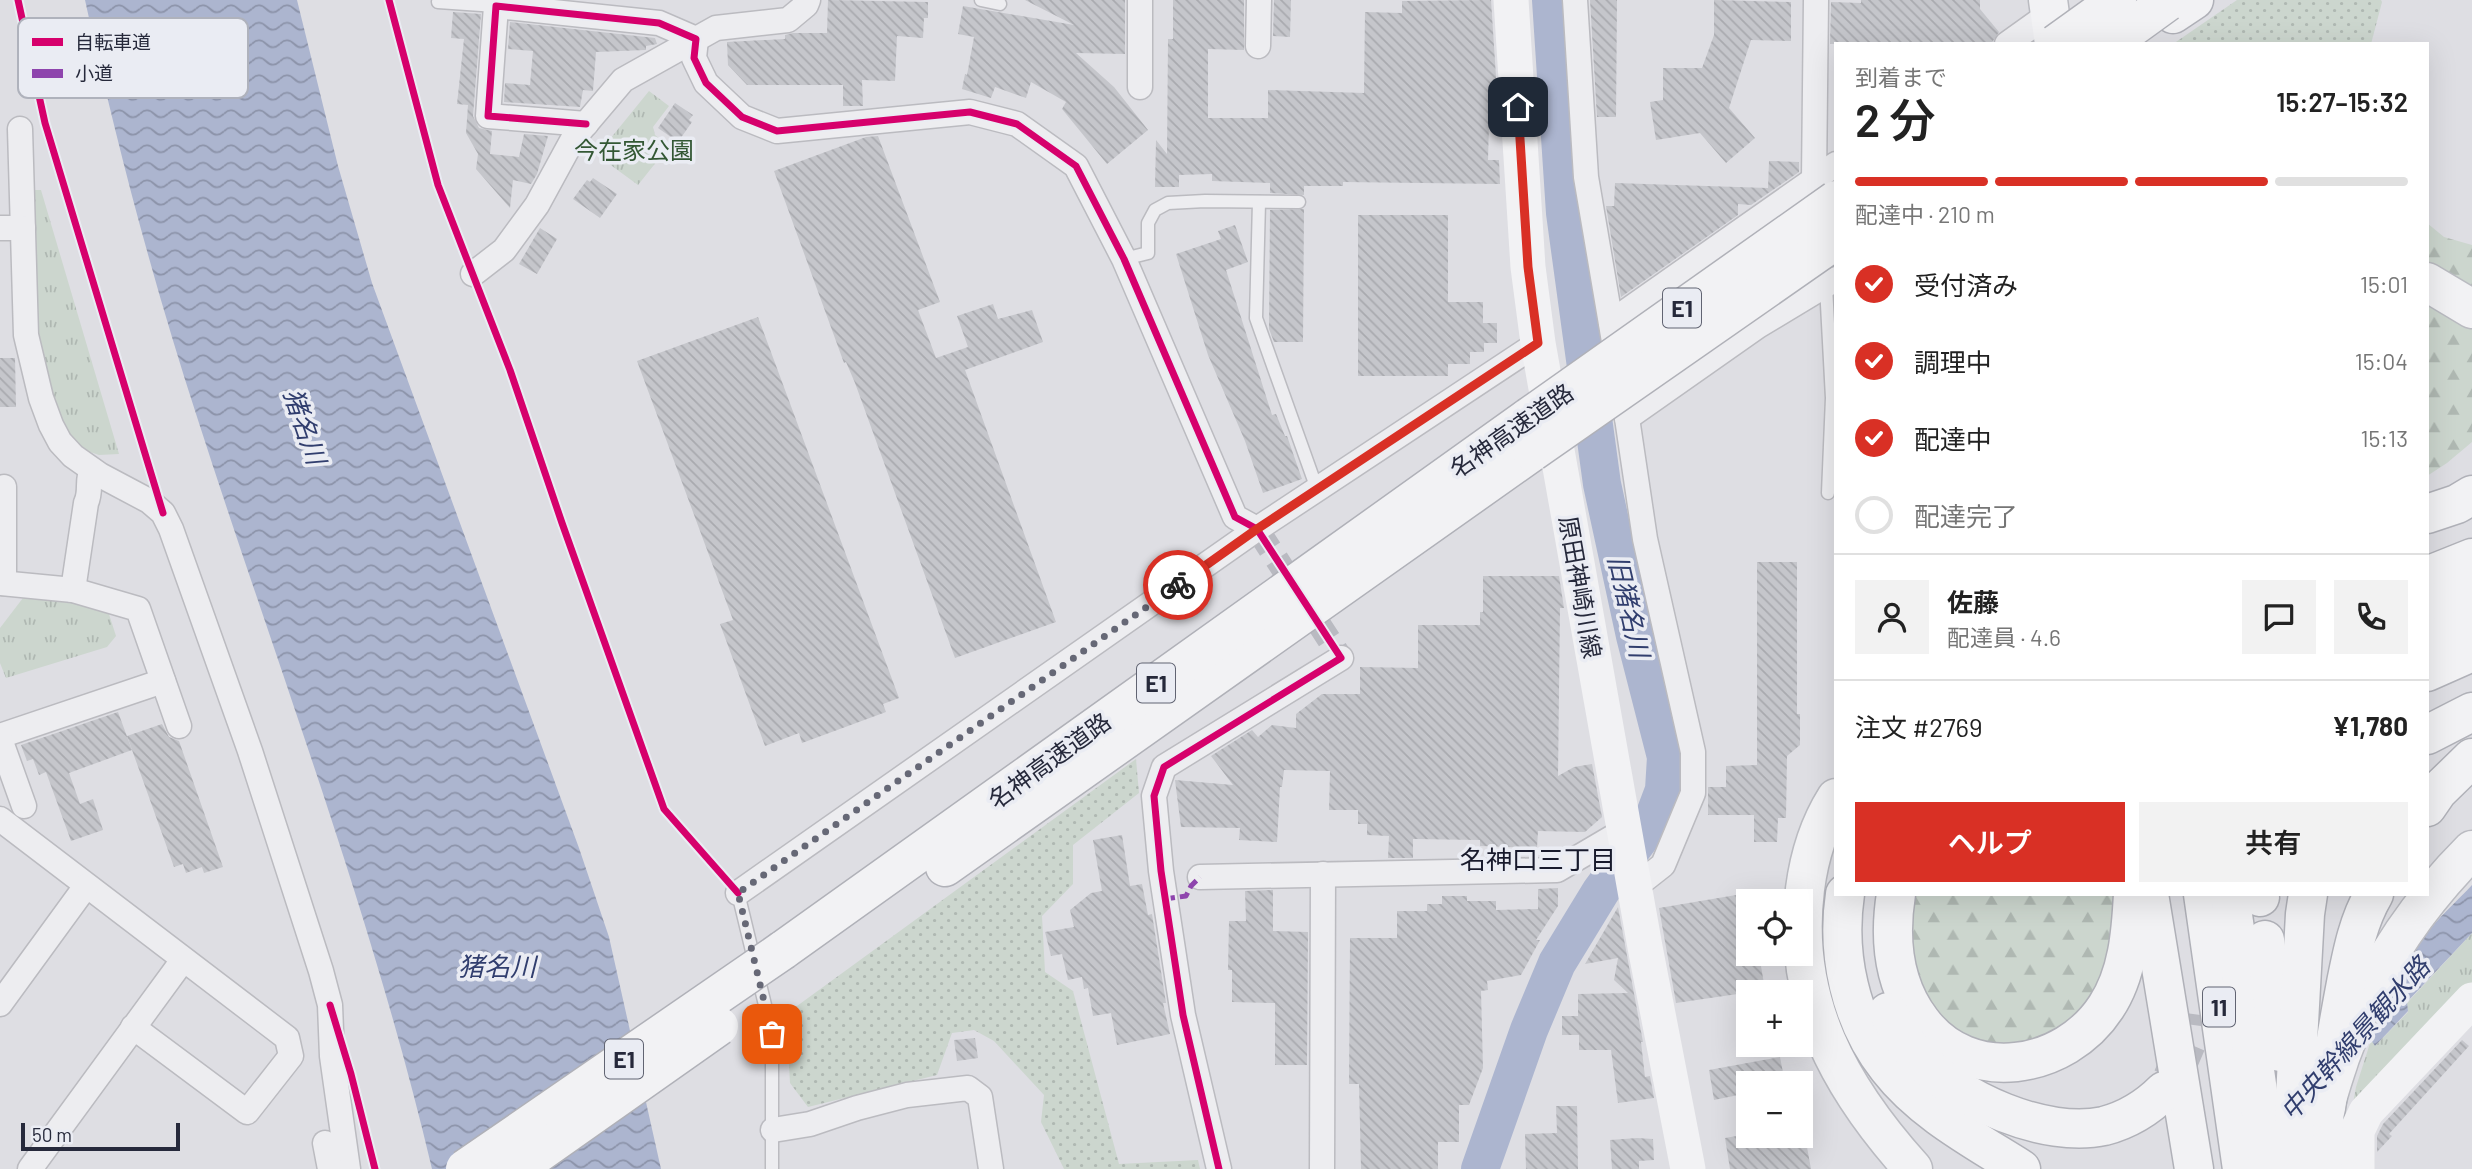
<!DOCTYPE html>
<html lang="ja">
<meta charset="utf-8">
<style>
:root{--surface:#fff;--page:#f2f2f2;--text:#222;--muted:#767676;--line:#e0e0e0;--accent:#d93025}
body{margin:0;font-family:Barlow,"Noto Sans JP",sans-serif;background:var(--page);color:var(--text);height:100vh;display:flex;flex-direction:column;font-size:26px;white-space:nowrap}
*{box-sizing:border-box;margin:0}
p{font-size:23px;color:var(--muted)}
.icon{flex:none;width:38px;height:38px;fill:none;stroke:currentColor;stroke-width:2;stroke-linecap:round;stroke-linejoin:round}
.map{position:relative;flex:1;overflow:hidden}
.drawer{position:absolute;left:1834px;top:42px;width:595px;height:854px;display:flex;flex-direction:column;background:var(--surface);border-radius:0px;box-shadow:0 7px 28px #0002}
.drawer>*{flex:none}
.tools{position:absolute;left:1736px;top:889px;display:grid;gap:14px}
.tools a{display:grid;place-items:center;width:77px;height:77px;border-radius:0px;background:var(--surface);box-shadow:0 7px 28px #0002;font-size:35px}
.scale{position:absolute;left:21px;bottom:18px;width:159px;box-sizing:border-box;padding-left:7px;border:4px solid #26293b;border-top:0;font-size:19px;line-height:24px;white-space:nowrap;color:#26293b;-webkit-text-stroke:5px #eaecf3;paint-order:stroke}
.pin{position:absolute;display:grid;place-items:center;width:60px;height:60px;color:#fff;margin:-30px;border-radius:14px;box-shadow:0 4px 10px #0006}
.courier{position:absolute;display:grid;place-items:center;width:70px;height:70px;margin:-35px;border:5px solid #d93025;border-radius:50%;background:#fff;color:#222;box-shadow:0 2px 9px #0007}
.summary em{font-style:normal;font-weight:600}
.summary div{display:flex;flex-direction:column-reverse}
.summary{display:flex;align-items:center;justify-content:space-between;height:119px;padding:0 21px}
h1{font-size:46px;font-weight:600;line-height:52px}
.bar{display:grid;grid-template-columns:repeat(4,1fr);gap:10px 7px;align-content:center;height:84px;padding:0 21px}
.bar i{height:9px;border-radius:5px;background:var(--line)}
.bar .active{background:var(--accent)}
.bar p{grid-column:span 4}
.line{display:flex;align-items:center;gap:18px;padding:0 21px;border-top:2px solid var(--line)}
.line div{flex:1}
.round{display:grid;place-items:center;flex:none;width:74px;height:74px;border-radius:0px;background:var(--page)}
ol{padding:0 21px;list-style:none}
li{display:flex;align-items:center;gap:21px;height:77px}
li p{margin-inline-start:auto}
li .icon{padding:7px;border-radius:50%;background:var(--accent);color:#fff;stroke-width:4}
li:last-child{color:var(--muted)}
li i{width:38px;height:38px;border:4px solid var(--line);border-radius:50%}
.action{display:flex;gap:14px;margin-top:auto;padding:14px 21px}
.action a{flex:1;height:80px;border-radius:0px;background:var(--accent);color:#fff;font-size:28px;font-weight:600;line-height:80px;text-align:center}
.action a+a{background:var(--page);color:var(--text)}
.map>svg:first-child{display:block}
.grass{fill:url(#grass-dots)}
.forest{fill:url(#forest-firs)}
.park{fill:url(#park-tufts)}
.water{fill:url(#water-waves)}
.lines{fill:none;stroke-linecap:round;stroke-linejoin:round}
.river{stroke:#acb5cf;stroke-width:38}
.building{fill:url(#building-back-hatch)}
.street-tunnel{stroke:#b9bac1;stroke-width:24;stroke-dasharray:24 12;stroke-linecap:butt}
.highway-tunnel{stroke:#b9bac1;stroke-width:38;stroke-dasharray:38 19;stroke-linecap:butt}
.lane-casing{stroke:#bbbbc0;stroke-width:15}
.street-casing{stroke:#bbbbc0;stroke-width:27}
.primary-casing{stroke:#babbc1;stroke-width:41}
.highway-casing{stroke:#b0b1b8;stroke-width:41}
.lane{stroke:#ededf0;stroke-width:12}
.street{stroke:#ededf0;stroke-width:24}
.secondary{stroke:#f2f2f4;stroke-width:35}
.primary{stroke:#f2f2f4;stroke-width:38}
.highway{stroke:#f2f2f4;stroke-width:38}
.highway-bridge-casing{stroke:#b0b1b8;stroke-width:41;stroke-linecap:butt}
.highway-bridge{stroke:#f2f2f4;stroke-width:38}
.quiet{stroke:#8e44ad;stroke-width:5;stroke-dasharray:10 5;stroke-linecap:butt}
.cycleway-casing{stroke:#eaecf3;stroke-width:11}
.cycleway{stroke:#d6006c;stroke-width:7}
.done{stroke:#666876;stroke-width:7;stroke-dasharray:0 12.6}
.route{stroke:#d93025;stroke-width:9}
.labels{text-anchor:middle;dominant-baseline:central;stroke-width:7;stroke-linejoin:round;paint-order:stroke}
.shield{fill:#eaecf3;stroke:#616472;stroke-width:2}
.shield-label{font-size:23px;font-weight:bold;fill:#26293b}
.park-label{font-size:24px;fill:#335734;stroke:#eaecf3}
.street-label{font-size:24px;fill:#26293b;stroke:#eaecf3}
.water-label{font-size:26px;font-style:italic;fill:#313e6e;stroke:#eaecf3}
.neighbourhood-label{font-size:26px;fill:#181a2c;stroke:#eaecf3}
.key{fill:#eaecf3;stroke:#afb2bc;stroke-width:2}
.key-label{font-size:19px;fill:#26293b}
</style>
<div class="map">
<svg width="2472" height="1169" viewBox="0 0 2472 1169">
<defs>
<pattern id="grass-dots" width="8" height="8" patternUnits="userSpaceOnUse" patternTransform="scale(1.75)"><rect width="8" height="8" fill="#ccd6ce"/><path d="M2 2h.1M6 6h.1" fill="none" stroke="#afb8b2" stroke-width="1.8" stroke-linecap="round"/></pattern>
<pattern id="forest-firs" width="22" height="20" patternUnits="userSpaceOnUse" patternTransform="scale(1.75)"><rect width="22" height="20" fill="#ccd6ce"/><path d="M5 1l3.5 6h-7zM16 11l3.5 6h-7z" fill="#afb8b2"/></pattern>
<pattern id="park-tufts" width="24" height="20" patternUnits="userSpaceOnUse" patternTransform="scale(1.75)"><rect width="24" height="20" fill="#ccd6ce"/><path d="M3 7l-1-3M5 7V3M7 7l1-3M15 17l-1-3M17 17v-4M19 17l1-3" fill="none" stroke="#afb8b2"/></pattern>
<pattern id="water-waves" width="16" height="10" patternUnits="userSpaceOnUse" patternTransform="scale(1.75)"><rect width="16" height="10" fill="#acb5cf"/><path d="M0 5q4-4 8 0t8 0" fill="none" stroke="#8c93a9"/></pattern>
<pattern id="building-back-hatch" width="6" height="6" patternUnits="userSpaceOnUse" patternTransform="scale(1.75)"><rect width="6" height="6" fill="#c5c6cb"/><path d="M-1 5l2 2M0 0l6 6M5-1l2 2" fill="none" stroke="#a9aaaf"/></pattern>
</defs>
<rect width="100%" height="100%" fill="#dedee3"/>
<g class="grass">
<polygon points="2237,0 2381,0 2382,2 2371,44 2173,44"/>
<polygon points="1136,759 1139,793 1073,845 1073,884 1042,916 1045,972 1073,991 1119,1164 1198,1160 1200,1169 1064,1169 1041,1122 1044,1095 994,1041 974,1030 952,1033 937,1075 808,1107 790,1083 786,1014"/>
</g>
<g class="forest">
<polygon points="2427,223 2444,237 2472,245 2472,295 2427,268"/>
<polygon points="2427,297 2472,325 2472,442 2447,463 2427,476"/>
<polygon points="1916,894 2118,894 2118,908 2103,972 2080,1014 2042,1044 1993,1049 1954,1031 1923,998 1909,938"/>
</g>
<g class="park">
<polygon points="649,91 669,106 653,127 655,135 669,146 638,185 597,155"/>
<polygon points="30,190 41,190 119,454 99,455 78,448 48,397 35,306"/>
<polygon points="26,594 107,608 116,636 107,647 6,678 0,663 0,628"/>
<polygon points="2472,933 2472,990 2351,1114 2356,1087 2371,1040 2376,1045 2408,1012 2407,1003"/>
</g>
<g class="water">
<path d="M85,0h212l41,166 34,117 207,565 30,89 52,232h-229c-60,-255 -154,-500 -234,-749 -45,-138 -82,-278 -113,-420z"/>
<path d="M2472,885v48l-65,69 1,9 -33,35 -4,-6c12,-36 30,-71 52,-102 14,-19 33,-36 49,-53z"/>
</g>
<g class="lines">
<polyline class="river" points="1480,1169 1529,1030 1557,963 1601,891 1652,822 1664,790 1666,757 1635,636 1602,484 1565,213 1551,0"/>
</g>
<g class="building">
<polygon points="828,0 928,2 928,18 924,18 923,38 897,36 895,81 862,80 863,106 843,106 843,85 747,85 728,65 727,42 785,39 785,35 793,33 827,33"/>
<polygon points="1025,0 1125,0 1125,54 1076,53 1114,87 1148,130 1107,164 1062,109 1066,102 1031,82 1026,98 995,87 991,98 962,89 965,74 967,75 974,37 958,34 963,6 1074,25"/>
<polygon points="1173,0 1244,0 1244,50 1208,49 1208,118 1268,118 1268,90 1364,93 1365,12 1402,13 1402,1 1491,0 1499,123 1489,123 1488,160 1499,160 1500,184 1343,182 1343,186 1304,186 1304,195 1270,193 1270,183 1212,181 1212,174 1179,175 1179,187 1155,187 1156,140 1167,154 1168,39 1173,39"/>
<polygon points="1274,0 1291,0 1290,37 1273,36"/>
<polygon points="1590,0 1617,0 1616,117 1597,117"/>
<polygon points="1714,0 1791,2 1791,41 1751,40 1729,108 1755,138 1726,163 1700,133 1656,140 1650,102 1663,100 1663,68 1702,68 1714,35"/>
<polygon points="1861,0 1980,0 1980,9 1999,32 1991,44 1830,44 1831,2 1861,3"/>
<polygon points="453,12 481,14 473,116 479,128 492,131 490,154 519,157 524,134 548,136 537,174 531,184 513,180 510,208 476,169 478,154 466,133 468,105 457,104 464,39 451,38"/>
<polygon points="510,22 655,38 657,44 646,46 646,50 596,52 593,91 583,90 580,107 504,102 505,83 530,85 533,51 508,49"/>
<polygon points="675,103 693,115 689,120 692,122 678,142 658,128"/>
<polygon points="878,136 940,302 918,310 936,358 968,347 957,316 993,304 998,319 1032,310 1043,342 965,370 1056,622 955,658 855,383 846,362 844,363 774,171 866,137"/>
<polygon points="1769,161 1799,162 1799,172 1751,205 1738,204 1738,215 1621,297 1606,206 1614,206 1615,183 1768,188"/>
<polygon points="593,178 617,194 600,218 573,199 587,180 590,182"/>
<polygon points="1304,209 1303,342 1274,342 1269,329 1270,210"/>
<polygon points="1358,215 1448,215 1448,302 1483,302 1483,323 1497,323 1497,343 1484,343 1484,352 1470,352 1470,364 1448,364 1448,376 1358,376"/>
<polygon points="1235,225 1248,262 1226,270 1272,415 1276,414 1285,436 1287,436 1302,479 1263,493 1245,441 1208,355 1176,254 1221,239 1218,231"/>
<polygon points="540,228 557,239 537,274 519,264"/>
<polygon points="758,317 899,698 883,704 886,712 802,743 799,733 765,746 720,624 733,620 637,361"/>
<polygon points="0,358 15,358 16,407 0,407"/>
<polygon points="1757,562 1797,562 1797,714 1800,714 1800,745 1787,756 1786,818 1778,818 1777,842 1754,842 1754,815 1708,815 1708,787 1726,787 1726,766 1757,765"/>
<polygon points="1483,576 1559,576 1564,608 1560,608 1558,776 1574,767 1592,764 1602,817 1585,832 1538,831 1537,848 1480,846 1480,840 1413,839 1413,858 1388,858 1389,836 1367,835 1367,824 1358,824 1358,810 1329,810 1330,771 1284,770 1282,787 1280,787 1277,842 1239,840 1240,828 1181,827 1175,780 1233,785 1211,756 1252,730 1258,737 1272,725 1296,728 1296,714 1322,694 1360,694 1360,667 1418,668 1418,625 1480,625 1480,612 1483,612"/>
<polygon points="118,712 132,750 69,773 80,804 93,799 103,830 71,841 46,772 39,775 33,759 27,761 21,745"/>
<polygon points="162,724 169,737 179,741 223,867 204,873 202,867 186,873 183,864 174,867 127,736"/>
<polygon points="1122,835 1130,886 1142,884 1148,915 1152,914 1166,1003 1163,1003 1170,1034 1117,1045 1111,1013 1093,1016 1088,988 1084,989 1082,977 1068,980 1062,954 1051,956 1045,932 1074,927 1070,910 1091,893 1102,891 1093,840"/>
<polygon points="1558,888 1558,906 1536,940 1540,940 1521,975 1487,981 1488,990 1481,991 1483,1068 1469,1105 1459,1105 1459,1142 1438,1142 1438,1169 1361,1169 1359,1084 1349,1084 1350,938 1397,938 1397,911 1427,911 1427,904 1442,904 1442,896 1467,896 1467,901 1496,901 1496,910 1538,909 1538,889"/>
<polygon points="1273,890 1273,931 1308,932 1307,1065 1275,1065 1275,1003 1232,1002 1232,970 1228,970 1229,921 1246,921 1245,891"/>
<polygon points="1748,893 1748,954 1759,954 1765,990 1676,1003 1659,908"/>
<polygon points="1618,907 1643,1042 1641,1042 1645,1077 1650,1076 1654,1098 1618,1103 1611,1050 1579,1050 1579,1035 1562,1035 1562,1016 1578,1016 1578,994 1628,993 1614,980 1618,958 1585,964"/>
<polygon points="975,1038 978,1058 957,1061 954,1040"/>
<polygon points="2462,1040 2469,1046 2389,1134 2392,1136 2377,1152 2377,1136 2383,1124"/>
<polygon points="1780,1057 1785,1083 1748,1083 1748,1093 1714,1100 1709,1070"/>
<polygon points="1556,1106 1577,1106 1578,1169 1526,1169 1525,1134 1557,1133"/>
<polygon points="1748,1134 1748,1136 1805,1136 1811,1169 1730,1169 1725,1138"/>
<polygon points="1637,1138 1653,1139 1654,1160 1639,1161 1639,1169 1612,1169 1610,1140"/>
</g>
<g class="lines">
<polyline class="street-tunnel" points="1257,529 1341,658"/>
<polyline class="highway-tunnel" points="2172,1078 2190,1036 2193,1014"/>
<g class="lane-casing">
<g id="lane">
<polyline points="981,0 1000,4"/>
<polyline points="438,2 496,6"/>
<polyline points="1259,202 1256,318 1317,489"/>
<polyline points="1124,259 1148,253 1148,223 1155,210 1168,203 1205,201 1299,202"/>
<polyline points="1826,286 1832,398 1828,493"/>
<polyline points="738,893 772,1034 772,1169"/>
</g>
</g>
<g class="street-casing">
<g id="street">
<polyline points="1575,0 1586,177 1627,418 1645,539 1693,752 1693,793 1663,865 1635,887"/>
<polyline points="2007,44 2049,14"/>
<polyline points="1258,46 1259,0"/>
<polyline points="1140,87 1140,0"/>
<polyline points="586,124 488,116 496,6 659,23 696,39 694,58 706,83 742,117 777,131 970,112 1017,124 1076,166 1124,259 1235,517 1257,529"/>
<polyline points="20,129 26,335 41,398 51,425 60,442 73,456 100,475 149,501 163,513 171,529 250,751 321,971 330,1005 332,1056 348,1169"/>
<polyline points="1814,179 1816,0"/>
<polyline points="0,228 23,228"/>
<polyline points="473,274 504,250 537,205 573,139 623,80 716,28 788,20 806,5 808,0"/>
<polyline points="1611,322 1836,164"/>
<polyline points="1627,418 1758,326 1836,279"/>
<polyline points="0,583 73,590 138,609 179,726"/>
<polyline points="4,583 4,487"/>
<path d="M73,590l13,-87c6,-13 0,-22 6,-33"/>
<polyline points="0,736 163,681"/>
<polyline points="0,739 24,806"/>
<polyline points="0,819 287,1038 291,1056 247,1112 133,1027"/>
<polyline points="1200,877 1557,870 1625,830"/>
<polyline points="738,893 1257,529 1538,343"/>
<polyline points="0,1004 86,886"/>
<polyline points="773,1130 810,1124 857,1108 907,1095 968,1088 980,1097 991,1169"/>
<polyline points="325,1143 330,1169"/>
<polyline points="30,1169 183,960"/>
<polyline points="1219,1169 1183,1015 1161,871 1154,796 1164,767 1341,658"/>
<polyline points="1322,1169 1323,874"/>
</g>
</g>
<g class="primary-casing">
<g id="primary">
<polyline points="2048,0 2054,44"/>
<polyline points="2427,282 2472,309"/>
<path d="M1836,798c-17,27 -27,60 -31,91 -14,112 35,199 108,280"/>
<path d="M2322,1169c1,-20 1,-40 3,-59 3,-18 10,-36 15,-52 28,-79 73,-149 132,-208"/>
</g>
</g>
<g class="highway-casing">
<g id="highway">
<polyline points="2173,14 2194,0"/>
<polyline points="2427,514 2457,504 2472,495"/>
<polyline points="2427,576 2472,558"/>
<polyline points="2427,605 2472,592"/>
<polyline points="2427,640 2472,627"/>
<polyline points="2427,672 2472,652"/>
<polyline points="2427,735 2472,712"/>
<polyline points="2427,807 2438,791 2472,758"/>
<polyline points="945,867 1532,452"/>
<path d="M1845,894c-9,60 5,126 43,174 34,44 87,72 133,101"/>
<path d="M1896,894c-7,44 -3,90 25,127 48,65 144,49 185,-14 22,-33 25,-75 27,-113"/>
<polyline points="2149,894 2194,1169"/>
<polyline points="2203,894 2242,1169"/>
<polyline points="2230,894 2269,1169"/>
<polyline points="2259,894 2260,897"/>
<polyline points="2265,940 2280,1052"/>
<polyline points="783,950 1529,417"/>
<path d="M1888,1012c9,16 18,32 30,45 40,43 127,82 186,69 23,-6 43,-18 60,-35"/>
<path d="M2326,1108c5,-42 12,-83 20,-125 6,-30 12,-62 28,-89"/>
<polyline points="2294,1165 2295,1096 2305,914 2308,894"/>
</g>
</g>
<use href="#lane" class="lane"/>
<use href="#street" class="street"/>
<g class="secondary">
<polyline points="1511,0 1528,267 1538,343 1645,947 1688,1169"/>
<polyline points="2357,1169 2357,1131 2366,1112 2472,1000"/>
</g>
<use href="#primary" class="primary"/>
<use href="#highway" class="highway"/>
<g class="highway-bridge-casing">
<g id="highway-bridge">
<polyline points="2056,44 2117,0"/>
<polyline points="2109,44 2167,2"/>
<polyline points="1529,417 1836,200"/>
<polyline points="1532,452 1836,240"/>
<polyline points="465,1169 783,950"/>
<polyline points="516,1169 719,1026"/>
</g>
</g>
<use href="#highway-bridge" class="highway-bridge"/>
<polyline class="quiet" points="1165,899 1186,896 1191,886 1200,877"/>
<g class="cycleway-casing">
<g id="cycleway">
<polyline points="18,0 45,123 163,513"/>
<polyline points="389,0 438,185 510,370 562,523 664,809 738,893"/>
<polyline points="586,124 488,116 496,6 659,23 696,39 694,58 706,83 742,117 777,131 970,112 1017,124 1076,166 1124,259 1235,517 1257,529 1341,658 1164,767 1154,796 1161,871 1183,1015 1219,1169"/>
<polyline points="330,1005 351,1074 375,1169"/>
</g>
</g>
<use href="#cycleway" class="cycleway"/>
</g>
<g class="lines">
<polyline class="done" points="772,1034 738,893 1178,585"/>
<polyline class="route" points="1178,585 1257,529 1538,343 1528,267 1518,107"/>
</g>
<g class="labels">
<g class="shield">
<rect x="1663" y="288.5" width="38" height="39" rx="5"/>
<rect x="1137" y="663.5" width="38" height="39" rx="5"/>
<rect x="2203" y="987.5" width="32" height="39" rx="5"/>
<rect x="605" y="1039.5" width="38" height="39" rx="5"/>
</g>
<g class="shield-label">
<text x="1682" y="308">E1</text>
<text x="1156" y="683">E1</text>
<text x="2219" y="1007">11</text>
<text x="624" y="1059">E1</text>
</g>
<g class="park-label">
<text x="634" y="149">今在家公園</text>
</g>
<g class="street-label">
<text transform="translate(1511 430) rotate(-35)">名神高速道路</text>
<text transform="translate(1581 587) rotate(80)">原田神崎川線</text>
<text transform="translate(1049 760) rotate(-36)">名神高速道路</text>
</g>
<g class="water-label">
<text transform="translate(306 426) rotate(71)">猪名川</text>
<text transform="translate(1630 606) rotate(77)">旧猪名川</text>
<text x="497" y="965">猪名川</text>
<text transform="translate(2354 1038) rotate(-48)">中央幹線景観水路</text>
</g>
<g class="neighbourhood-label">
<text x="1538" y="858">名神口三丁目</text>
</g>
</g>
<rect x="18" y="18" width="230" height="80" rx="10" class="key"/>
<rect x="32" y="38" width="31" height="8" fill="#d6006c"/>
<rect x="32" y="69" width="31" height="9" fill="#8e44ad"/>
<g class="key-label">
<text x="75" y="49">自転車道</text>
<text x="75" y="80">小道</text>
</g>
</svg>
<div class="tools">
<a><svg class="icon" aria-label="locate" viewBox="0 0 24 24"><circle cx="12" cy="12" r="6"/><path d="M12 2v4M12 18v4M2 12h4M18 12h4"/></svg></a>
<a>+</a>
<a>−</a>
</div>
<div class="scale">50 m</div>
<div class="pin" style="left:772px;top:1034px;background:#ea580c"><svg class="icon" aria-label="bag" viewBox="0 0 24 24"><path d="M5 8h14l-1 12H6zM9 8a3 3 0 0 1 6 0"/></svg></div>
<div class="pin" style="left:1518px;top:107px;background:#1f2937"><svg class="icon" aria-label="home" viewBox="0 0 24 24"><path d="M3 11l9-7 9 7M6 9v11h12V9"/></svg></div>
<div class="courier" style="left:1178px;top:585px"><svg class="icon" aria-label="bike" viewBox="0 0 24 24"><circle cx="6" cy="16" r="4"/><circle cx="18" cy="16" r="4"/><path d="M6 16l4-8h5l3 8M10 8l3 8H6M13 5h3"/></svg></div>
<section class="drawer">
<div class="summary"><div><h1>2 分</h1><p>到着まで</p></div><em>15:27–15:32</em></div>
<div class="bar"><i class="active"></i><i class="active"></i><i class="active"></i><i></i><p>配達中 · 210 m</p></div>
<ol>
<li><svg class="icon" aria-label="check" viewBox="0 0 24 24"><path d="M5 12l5 5 9-10"/></svg>受付済み<p>15:01</p></li>
<li><svg class="icon" aria-label="check" viewBox="0 0 24 24"><path d="M5 12l5 5 9-10"/></svg>調理中<p>15:04</p></li>
<li><svg class="icon" aria-label="check" viewBox="0 0 24 24"><path d="M5 12l5 5 9-10"/></svg>配達中<p>15:13</p></li>
<li><i></i>配達完了</li>
</ol>
<div class="line" style="height:126px"><a class="round"><svg class="icon" aria-label="person" viewBox="0 0 24 24"><circle cx="12" cy="8" r="4"/><path d="M4 21q1-7 8-7t8 7"/></svg></a><div><b>佐藤</b><p>配達員 · 4.6</p></div><a class="round"><svg class="icon" aria-label="chat" viewBox="0 0 24 24"><path d="M4 5h16v11H9l-5 4z"/></svg></a><a class="round"><svg class="icon" aria-label="phone" viewBox="0 0 24 24"><path d="M5 4h4l2 5-3 2q2 4 5 5l2-3 5 2v4C11 20 4 13 5 4z"/></svg></a></div>
<div class="line" style="height:91px"><div>注文 #2769</div><b>¥1,780</b></div>
<div class="action"><a>ヘルプ</a><a>共有</a></div>
</section>
</div>
